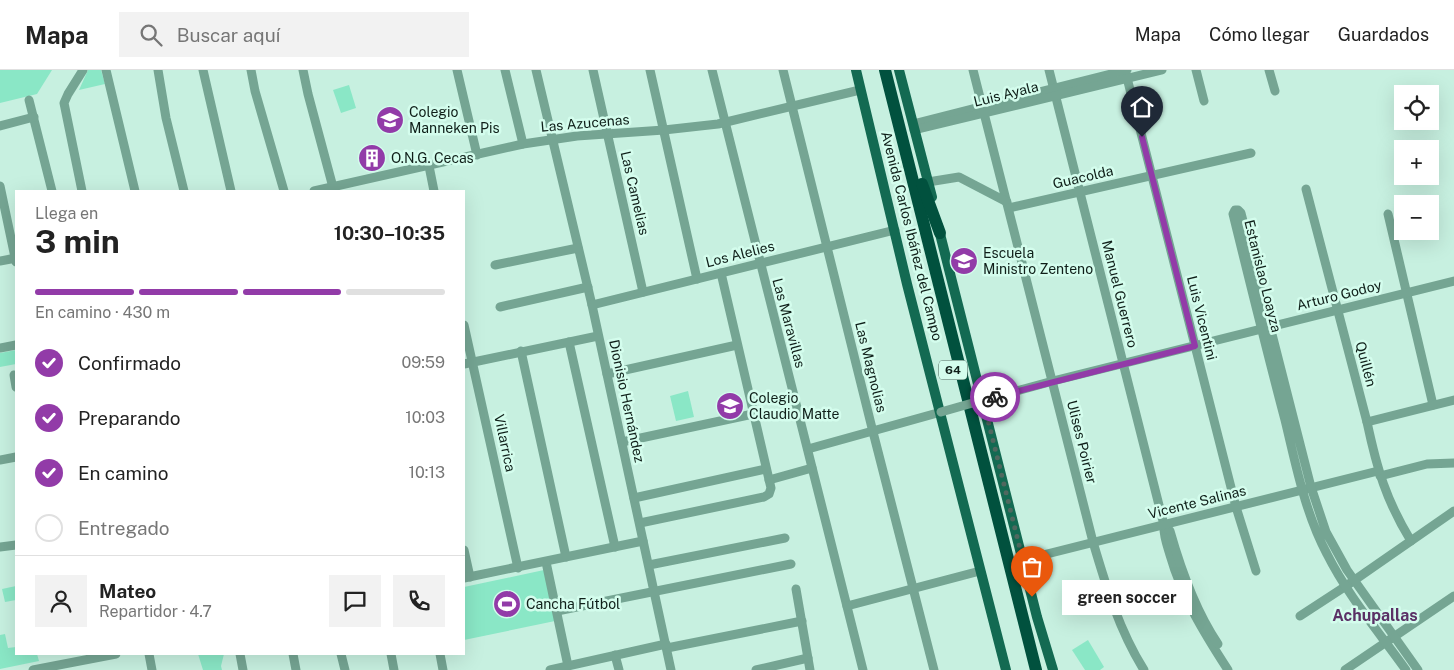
<!DOCTYPE html>
<html lang="es">
<meta charset="utf-8">
<style>
:root{--surface:#fff;--page:#f2f2f2;--text:#222;--muted:#767676;--line:#e0e0e0;--accent:#923ba8}
body{margin:0;font-family:"Public Sans",sans-serif;background:var(--page);color:var(--text);height:100vh;display:flex;flex-direction:column;font-size:19px;white-space:nowrap}
*{box-sizing:border-box;margin:0}
p{font-size:16px;color:var(--muted)}
.icon{flex:none;width:28px;height:28px;fill:none;stroke:currentColor;stroke-width:2;stroke-linecap:round;stroke-linejoin:round}
.map{position:relative;flex:1;overflow:hidden}
.details{position:absolute;left:15px;top:120px;width:450px;height:465px;display:flex;flex-direction:column;background:var(--surface);border-radius:0px;box-shadow:0 5px 20px #0002}
.details>*{flex:none}
.tools{position:absolute;left:1394px;top:15px;display:grid;gap:10px}
.tools a{display:grid;place-items:center;width:45px;height:45px;border-radius:0px;background:var(--surface);box-shadow:0 5px 20px #0002;font-size:25px}
.pin{position:absolute;display:grid;place-items:center;width:42px;height:42px;color:#fff;margin:-51px -21px;border-radius:50% 50% 50% 0;rotate:-45deg;box-shadow:0 0 5px #0007}
.pin .icon{rotate:45deg}
.courier{position:absolute;display:grid;place-items:center;width:50px;height:50px;margin:-25px;border:4px solid #923ba8;border-radius:50%;background:#fff;color:#222;box-shadow:0 1px 6px #0007}
.bubble{position:absolute;height:35px;border-radius:0px;background:var(--surface);box-shadow:0 5px 20px #0002;font-size:16px;font-weight:700;line-height:35px;text-align:center}
.head em{font-style:normal;font-weight:700}
.head div{display:flex;flex-direction:column-reverse}
.head{display:flex;align-items:center;justify-content:space-between;height:85px;padding:0 20px}
h1{font-size:32px;font-weight:700;line-height:38px}
.bar{display:grid;grid-template-columns:repeat(4,1fr);gap:8px 5px;align-content:center;height:60px;padding:0 20px}
.bar i{height:6px;border-radius:4px;background:var(--line)}
.bar .active{background:var(--accent)}
.bar p{grid-column:span 4}
.line{display:flex;align-items:center;gap:12px;padding:0 20px;border-top:1px solid var(--line)}
.line div{flex:1}
.round{display:grid;place-items:center;flex:none;width:52px;height:52px;border-radius:0px;background:var(--page)}
ol{padding:0 20px;list-style:none}
li{display:flex;align-items:center;gap:15px;height:55px}
li p{margin-inline-start:auto}
li .icon{padding:5px;border-radius:50%;background:var(--accent);color:#fff;stroke-width:4}
li:last-child{color:var(--muted)}
li i{width:28px;height:28px;border:2px solid var(--line);border-radius:50%}
header{display:flex;align-items:center;gap:30px;box-sizing:border-box;height:70px;padding:0 25px;background:var(--surface);border-bottom:1px solid var(--line)}
header strong{font-size:24px}
nav{display:flex;gap:28px;margin-inline-start:auto;font-size:18px}
.search{width:350px;height:45px;background:var(--page);display:flex;align-items:center;gap:12px;box-sizing:border-box;padding:0 18px;border-radius:0px;color:var(--muted);font-size:19px}
.map>svg:first-child{display:block}
.green{fill:#8ae7c6}
.lines{fill:none;stroke-linecap:round;stroke-linejoin:round}
.minor{stroke:#75a593;stroke-width:9}
.major{stroke:#136a52;stroke-width:10}
.highway{stroke:#01513e;stroke-width:12}
.minor-bridge{stroke:#75a593;stroke-width:9}
.done{stroke:#4f685f;stroke-width:5;stroke-dasharray:0 9}
.route{stroke:#923ba8;stroke-width:6}
.labels{text-anchor:middle;dominant-baseline:central;stroke-width:5;stroke-linejoin:round;paint-order:stroke}
.shield{fill:#d4fded;stroke:#4a6259;stroke-width:1}
.shield-label{font-size:12px;font-weight:bold;fill:#0f1f19}
.street-label{font-size:14px;fill:#0f1f19;stroke:#d4fded}
.poi-label{font-size:14px;fill:#0f1f19;stroke:#d4fded;text-anchor:start}
.quarter-label{font-size:16px;font-weight:bold;fill:#5b3166;stroke:#d4fded}
</style>
<header>
<strong>Mapa</strong>
<div class="search"><svg class="icon" aria-label="search" viewBox="0 0 24 24"><circle cx="10" cy="10" r="6"/><path d="M15 15l6 6"/></svg>Buscar aquí</div>
<nav><a>Mapa</a><a>Cómo llegar</a><a>Guardados</a></nav>
</header>
<div class="map">
<svg width="1454" height="600" viewBox="0 0 1454 600">
<rect width="100%" height="100%" fill="#c7f0e0"/>
<g class="green">
<polygon points="0,0 52,0 37,24 0,33"/>
<polygon points="88,0 101,0 105,14 79,20"/>
<polygon points="349,15 356,38 341,43 333,20"/>
<polygon points="16,280 16,294 0,297 0,283"/>
<polygon points="688,321 694,347 676,351 670,326"/>
<polygon points="544,500 555,551 464,570 464,517"/>
<polygon points="16,516 16,530 5,532 2,519"/>
<polygon points="5,564 8,578 16,577 16,584 37,584 39,591 0,599 0,565"/>
<polygon points="1088,570 1104,597 1100,600 1085,600 1072,580"/>
<polygon points="198,584 224,584 221,596 222,600 203,600"/>
</g>
<g class="lines">
<g class="minor">
<polyline points="106,0 135,121"/>
<polyline points="158,0 166,48 184,121"/>
<polyline points="203,0 231,121"/>
<polyline points="251,0 255,21 284,121"/>
<polyline points="303,0 308,24 334,121"/>
<polyline points="457,0 477,85"/>
<polyline points="505,0 523,74"/>
<polyline points="536,0 592,235 671,600"/>
<polyline points="593,0 643,222"/>
<polyline points="650,0 697,209"/>
<polyline points="712,0 863,600"/>
<polyline points="783,0 873,362 934,600"/>
<path d="M973,0l120,472c13,44 26,88 51,128"/>
<path d="M1049,0l115,455c-1,10 3,20 6,30 12,42 34,78 58,115"/>
<polyline points="1125,0 1236,437 1256,501"/>
<polyline points="1196,0 1204,31"/>
<polyline points="1269,0 1275,21"/>
<polyline points="29,30 52,121"/>
<polyline points="913,54 1127,0"/>
<polyline points="0,56 34,47"/>
<polyline points="914,60 1162,0"/>
<polyline points="429,96 434,121"/>
<polyline points="928,112 959,107 1007,132"/>
<polyline points="0,116 16,192"/>
<path d="M1306,119l61,233c10,47 19,78 44,119"/>
<polyline points="82,121 64,33 68,24 83,0"/>
<polyline points="314,121 523,74 577,66 664,60 718,54 860,20"/>
<polyline points="1009,138 1251,83"/>
<polyline points="1388,144 1433,335"/>
<polyline points="0,191 16,188"/>
<polyline points="495,195 578,178"/>
<polyline points="592,235 895,160"/>
<polyline points="500,237 588,217"/>
<polyline points="464,255 518,498"/>
<polyline points="569,272 615,477"/>
<polyline points="0,278 16,275"/>
<polyline points="521,281 566,487"/>
<polyline points="464,294 598,266"/>
<polyline points="607,304 737,275"/>
<polyline points="14,305 16,317"/>
<polyline points="983,330 1053,311 1454,211"/>
<polyline points="1367,352 1454,330"/>
<polyline points="622,372 753,344"/>
<polyline points="808,379 941,342"/>
<polyline points="0,390 16,387"/>
<polyline points="1380,406 1427,394 1454,393"/>
<polyline points="769,410 812,398"/>
<polyline points="634,428 766,399"/>
<polyline points="640,453 764,427 769,424 771,418 721,203"/>
<path d="M1164,455l6,6c11,39 25,79 48,113"/>
<polyline points="0,477 16,475"/>
<polyline points="464,480 470,507"/>
<polyline points="1023,490 1378,401"/>
<polyline points="546,492 568,596"/>
<polyline points="649,495 785,468"/>
<polyline points="464,508 643,471"/>
<polyline points="796,519 810,600"/>
<polyline points="847,536 980,501"/>
<polyline points="557,541 791,494"/>
<polyline points="1300,546 1346,516 1454,441"/>
<polyline points="667,578 802,551"/>
<polyline points="149,584 152,600"/>
<polyline points="240,584 243,600"/>
<polyline points="293,584 296,600"/>
<polyline points="341,584 345,600"/>
<polyline points="391,584 394,600"/>
<polyline points="440,584 443,600"/>
<polyline points="615,585 619,600"/>
<polyline points="33,600 116,584"/>
<polyline points="550,600 666,574"/>
<polyline points="756,600 808,588"/>
<polyline points="1345,600 1454,526"/>
<path d="M1406,600c-27,-38 -58,-74 -79,-116 -22,-41 -31,-89 -42,-134 -18,-68 -35,-137 -52,-206l2,-4h3l3,3 70,274 15,45 21,38 71,100"/>
</g>
<g class="major">
<polyline points="856,0 907,214 1006,600"/>
<polyline points="899,0 932,127"/>
<polyline points="938,156 1037,547 1053,600"/>
</g>
<g class="highway">
<polyline points="885,0 1036,600"/>
<polyline points="922,114 940,163"/>
</g>
<polyline class="minor-bridge" points="941,342 983,330"/>
</g>
<g class="lines">
<polyline class="done" points="995,327 983,330 1032,527"/>
<polyline class="route" points="995,327 1195,276 1142,67"/>
</g>
<defs>
<g id="school-disc" transform="scale(1.4375)"><circle r="9.5" fill="#923ba8" stroke="#d4fded"/><path d="M0-5L7-2L0 1L-7-2ZM-4 1L0 2.5L4 1V4Q0 6-4 4Z" fill="#fff"/></g>
<g id="building-disc" transform="scale(1.4375)"><circle r="9.5" fill="#923ba8" stroke="#d4fded"/><path d="M-4-6H4V6H1V3H-1V6H-4ZM-2.5-4.3h1.7v1.8h-1.7ZM.8-4.3h1.7v1.8H.8ZM-2.5-1h1.7V.8h-1.7ZM.8-1h1.7V.8H.8Z" fill="#fff"/></g>
<g id="stadium-disc" transform="scale(1.4375)"><circle r="9.5" fill="#923ba8" stroke="#d4fded"/><path d="M0-5a6.5 5 0 1 0 0 10a6.5 5 0 1 0 0-10ZM-3.5-1.8h7v3.6h-7Z" fill="#fff"/></g>
</defs>
<g fill-rule="evenodd">
<use href="#school-disc" x="390" y="50"/>
<use href="#building-disc" x="372" y="88"/>
<use href="#school-disc" x="964" y="191"/>
<use href="#school-disc" x="730" y="336"/>
<use href="#stadium-disc" x="507" y="534"/>
</g>
<g class="labels">
<rect class="shield" x="939" y="290.5" width="28" height="19" rx="4"/>
<g class="shield-label">
<text x="953" y="300">64</text>
</g>
<g class="street-label">
<text transform="translate(1006 24) rotate(-14)">Luis Ayala</text>
<text transform="translate(585 53) rotate(-5)">Las Azucenas</text>
<text transform="translate(1083 107) rotate(-13)">Guacolda</text>
<text transform="translate(635 123) rotate(77)">Las Camelias</text>
<text transform="translate(912 166) rotate(76)">Avenida Carlos Ibáñez del Campo</text>
<text transform="translate(740 184) rotate(-14)">Los Alelies</text>
<text transform="translate(1263 206) rotate(76)">Estanislao Loayza</text>
<text transform="translate(1120 224) rotate(76)">Manuel Guerrero</text>
<text transform="translate(1339 225) rotate(-14)">Arturo Godoy</text>
<text transform="translate(1202 248) rotate(76)">Luis Vicentini</text>
<text transform="translate(789 253) rotate(75)">Las Maravillas</text>
<text transform="translate(1366 294) rotate(75)">Quillén</text>
<text transform="translate(871 297) rotate(76)">Las Magnolias</text>
<text transform="translate(627 331) rotate(78)">Dionisio Hernández</text>
<text transform="translate(1082 372) rotate(76)">Ulises Poirier</text>
<text transform="translate(505 373) rotate(78)">Villarrica</text>
<text transform="translate(1197 432) rotate(-14)">Vicente Salinas</text>
</g>
<g class="poi-label">
<text x="409" y="42">Colegio<tspan x="409" dy="16">Manneken Pis</tspan></text>
<text x="391" y="88">O.N.G. Cecas</text>
<text x="983" y="183">Escuela<tspan x="983" dy="16">Ministro Zenteno</tspan></text>
<text x="749" y="328">Colegio<tspan x="749" dy="16">Claudio Matte</tspan></text>
<text x="526" y="534">Cancha Fútbol</text>
</g>
<g class="quarter-label">
<text x="1375" y="545">Achupallas</text>
</g>
</g>
</svg>
<div class="tools">
<a><svg class="icon" aria-label="locate" viewBox="0 0 24 24"><circle cx="12" cy="12" r="6"/><path d="M12 2v4M12 18v4M2 12h4M18 12h4"/></svg></a>
<a>+</a>
<a>−</a>
</div>
<div class="pin" style="left:1032px;top:527px;background:#ea580c"><svg class="icon" aria-label="bag" viewBox="0 0 24 24"><path d="M5 8h14l-1 12H6zM9 8a3 3 0 0 1 6 0"/></svg></div>
<div class="pin" style="left:1142px;top:67px;background:#1f2937"><svg class="icon" aria-label="home" viewBox="0 0 24 24"><path d="M3 11l9-7 9 7M6 9v11h12V9"/></svg></div>
<div class="courier" style="left:995px;top:327px"><svg class="icon" aria-label="bike" viewBox="0 0 24 24"><circle cx="6" cy="16" r="4"/><circle cx="18" cy="16" r="4"/><path d="M6 16l4-8h5l3 8M10 8l3 8H6M13 5h3"/></svg></div>
<div class="bubble" style="left:1062px;top:510px;width:130px">green soccer</div>
<section class="details">
<div class="head"><div><h1>3 min</h1><p>Llega en</p></div><em>10:30–10:35</em></div>
<div class="bar"><i class="active"></i><i class="active"></i><i class="active"></i><i></i><p>En camino · 430 m</p></div>
<ol>
<li><svg class="icon" aria-label="check" viewBox="0 0 24 24"><path d="M5 12l5 5 9-10"/></svg>Confirmado<p>09:59</p></li>
<li><svg class="icon" aria-label="check" viewBox="0 0 24 24"><path d="M5 12l5 5 9-10"/></svg>Preparando<p>10:03</p></li>
<li><svg class="icon" aria-label="check" viewBox="0 0 24 24"><path d="M5 12l5 5 9-10"/></svg>En camino<p>10:13</p></li>
<li><i></i>Entregado</li>
</ol>
<div class="line" style="height:90px"><a class="round"><svg class="icon" aria-label="person" viewBox="0 0 24 24"><circle cx="12" cy="8" r="4"/><path d="M4 21q1-7 8-7t8 7"/></svg></a><div><b>Mateo</b><p>Repartidor · 4.7</p></div><a class="round"><svg class="icon" aria-label="chat" viewBox="0 0 24 24"><path d="M4 5h16v11H9l-5 4z"/></svg></a><a class="round"><svg class="icon" aria-label="phone" viewBox="0 0 24 24"><path d="M5 4h4l2 5-3 2q2 4 5 5l2-3 5 2v4C11 20 4 13 5 4z"/></svg></a></div>
</section>
</div>
